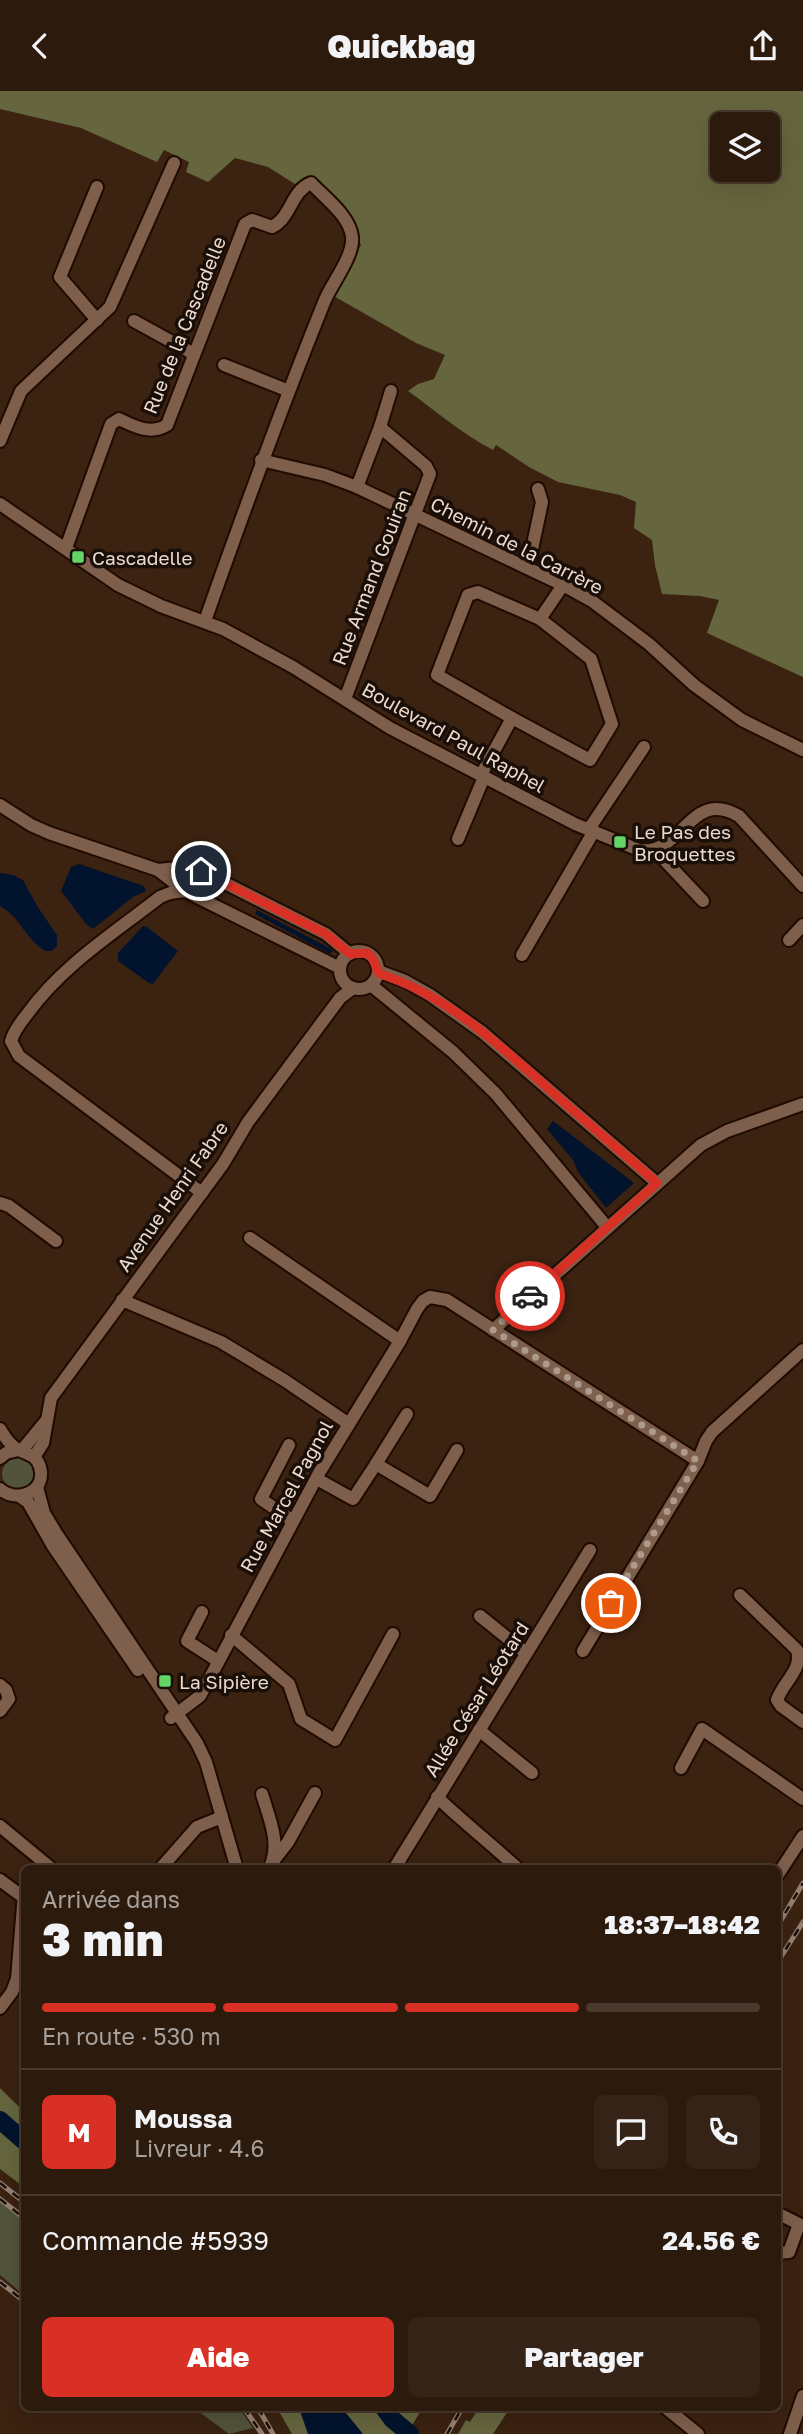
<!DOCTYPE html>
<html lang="fr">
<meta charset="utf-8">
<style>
:root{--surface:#2c1a0d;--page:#342316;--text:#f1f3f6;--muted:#a6a19d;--line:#48382e;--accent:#d93025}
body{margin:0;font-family:"Golos Text",sans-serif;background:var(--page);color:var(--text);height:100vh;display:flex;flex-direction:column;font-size:26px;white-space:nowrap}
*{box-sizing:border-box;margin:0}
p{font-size:23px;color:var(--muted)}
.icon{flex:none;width:38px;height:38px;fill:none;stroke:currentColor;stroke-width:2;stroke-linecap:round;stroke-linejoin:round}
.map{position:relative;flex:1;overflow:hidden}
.panel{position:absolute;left:21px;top:1774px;width:760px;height:546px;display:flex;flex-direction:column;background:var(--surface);border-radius:10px;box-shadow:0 7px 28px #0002,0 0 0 2px var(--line)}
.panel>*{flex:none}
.fabs{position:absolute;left:710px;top:21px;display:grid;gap:14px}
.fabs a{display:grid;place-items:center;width:70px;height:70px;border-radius:10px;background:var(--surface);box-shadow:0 7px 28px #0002,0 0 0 2px var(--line);font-size:35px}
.pin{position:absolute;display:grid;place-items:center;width:60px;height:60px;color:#fff;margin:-30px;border:4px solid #fff;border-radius:50%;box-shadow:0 2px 7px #0007}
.courier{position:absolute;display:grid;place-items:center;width:70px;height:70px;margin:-35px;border:5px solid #d93025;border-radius:50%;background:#fff;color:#222;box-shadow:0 2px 9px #0007}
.overview em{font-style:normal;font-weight:800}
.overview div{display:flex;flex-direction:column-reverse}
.overview{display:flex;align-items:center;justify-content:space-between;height:119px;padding:0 21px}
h1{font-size:46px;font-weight:800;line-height:52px}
.bar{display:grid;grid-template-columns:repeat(4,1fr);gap:10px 7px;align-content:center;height:84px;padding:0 21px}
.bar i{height:9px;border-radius:5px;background:var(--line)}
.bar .current{background:var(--accent)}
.bar p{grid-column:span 4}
.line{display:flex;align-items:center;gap:18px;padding:0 21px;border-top:2px solid var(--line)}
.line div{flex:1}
.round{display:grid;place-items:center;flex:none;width:74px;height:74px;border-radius:10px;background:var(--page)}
.button{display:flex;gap:14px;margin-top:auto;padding:14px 21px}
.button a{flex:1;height:80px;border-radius:10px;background:var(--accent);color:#fff;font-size:28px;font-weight:800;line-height:80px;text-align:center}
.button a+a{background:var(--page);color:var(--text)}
header{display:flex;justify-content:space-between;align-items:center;height:91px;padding:0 21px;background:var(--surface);font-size:32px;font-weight:800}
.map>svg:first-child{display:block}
.green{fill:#51533a}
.forest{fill:#65663e;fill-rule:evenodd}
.water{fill:#02132d}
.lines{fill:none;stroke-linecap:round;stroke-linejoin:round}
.river{stroke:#02132d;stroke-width:18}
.minor-casing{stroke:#210a00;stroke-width:16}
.minor{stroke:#7d5f4c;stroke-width:12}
.rail-casing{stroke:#958072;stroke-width:5}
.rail{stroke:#1a0f08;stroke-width:2.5;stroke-dasharray:8;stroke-linecap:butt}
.done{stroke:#ad9a8c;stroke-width:7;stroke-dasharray:0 12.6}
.route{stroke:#d93025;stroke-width:9}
.poi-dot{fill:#65d467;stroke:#1a0f08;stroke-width:2.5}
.labels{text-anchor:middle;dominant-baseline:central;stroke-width:7;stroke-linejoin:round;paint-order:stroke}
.street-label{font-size:19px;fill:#ebdacf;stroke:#1a0f08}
.poi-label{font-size:19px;fill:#ebdacf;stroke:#1a0f08;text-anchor:start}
</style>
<header><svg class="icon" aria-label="back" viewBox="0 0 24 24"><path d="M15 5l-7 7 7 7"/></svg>Quickbag<svg class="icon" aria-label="share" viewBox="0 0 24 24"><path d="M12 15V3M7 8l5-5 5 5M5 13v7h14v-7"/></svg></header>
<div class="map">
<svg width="803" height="2343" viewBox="0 0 803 2343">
<rect width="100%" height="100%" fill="#3b2211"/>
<g class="green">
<circle cx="18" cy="1383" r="16"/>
<polygon points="0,2110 24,2130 24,2204 0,2184"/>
<polygon points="194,2317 239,2317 253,2337 229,2343"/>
</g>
<g class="forest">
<path d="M0,0h803v586l-96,-44 12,-33 -19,-4 -38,-2 -7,-29 -3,-25 -18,-12 2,-26 -16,-7 -62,-13 -29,-15 -33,-22 -3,5c-31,-16 -57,-39 -85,-59l10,-7 16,-5 11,-24 -29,-12 -84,-48 29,-50 -14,-33 -37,-36 -15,8 -27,-17 -33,-9 -27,24 -22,-10 3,-10 -25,-12 -7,12 -76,-34 -81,-19zM723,33h45v46h-45z"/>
<polygon points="0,1997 24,2021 24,2096 0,2078"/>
<polygon points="277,2317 415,2317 420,2321 407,2343 292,2343"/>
<polygon points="479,2317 510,2317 493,2343 458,2343 466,2329 470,2331"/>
</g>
<g class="water">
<polygon points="79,773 144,795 146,800 133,806 93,838 86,833 61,800 71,776"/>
<path d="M0,782l13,2 10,5 14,26 20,29v11l-5,5h-6c-20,-10 -25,-34 -46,-45z"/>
<polygon points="257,819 333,859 330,863 255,823"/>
<polygon points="143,835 147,836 178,860 153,893 149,892 118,870 118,862"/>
<polygon points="553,1030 634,1092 606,1117 578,1081 573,1069 547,1038"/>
<polygon points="299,2317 342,2317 363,2343 308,2343"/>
</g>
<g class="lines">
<g class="river">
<polyline points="0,2029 24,2050"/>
<polyline points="384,2317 392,2328 410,2343"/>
</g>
<g class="minor-casing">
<g id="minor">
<polyline points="97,96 60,186 97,229"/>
<polyline points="134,230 194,263"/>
<polyline points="224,274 289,300"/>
<polyline points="380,336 391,300"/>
<polyline points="0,350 21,300 110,216 174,72"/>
<polyline points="261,369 325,384 357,396 563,494 592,510 649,553 694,594 742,629 803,659"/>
<path d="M0,413l118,81 43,21 62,23 70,38 97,61 185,96 64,26c44,6 51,-63 100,-34l64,70"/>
<path d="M66,457l45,-124 8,-5c16,8 32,16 48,6l78,-201 7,-4 20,7c19,-9 19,-36 39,-44 14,15 39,33 41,54 2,19 -20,46 -27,63 -43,106 -82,213 -120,321"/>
<polyline points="528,477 542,411 538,398"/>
<polyline points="345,608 430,383 426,375 380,336 357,396"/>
<polyline points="512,627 437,584 468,504 478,501 540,528"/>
<polyline points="481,684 512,627 590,669 612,633 591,568 540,528 563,494"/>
<polyline points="0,714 31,734 49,742 158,779 185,800 340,877"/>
<polyline points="589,738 644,656"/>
<polyline points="458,748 484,686"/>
<polyline points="655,759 703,810"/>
<path d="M194,778l-11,9 2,13 -15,2 -10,4c-46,36 -97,68 -132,116 -6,8 -14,17 -17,28l8,15 183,137"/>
<polyline points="158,779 177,777 201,780 326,843 350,863"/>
<polyline points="789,849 803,834"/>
<circle cx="359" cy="879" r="19"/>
<polyline points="522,864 594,740"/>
<polyline points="378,880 405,890 430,904 482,941 657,1092"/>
<polyline points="371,894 453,961 496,1003 607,1136"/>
<polyline points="0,1112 9,1115 56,1150"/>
<polyline points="250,1147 400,1250"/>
<polyline points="122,1209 221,1251 284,1289 349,1333"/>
<polyline points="493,1239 701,1054 727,1040 803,1013"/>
<path d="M0,1338c4,7 8,13 14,18 10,7 22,6 26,20 7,25 -23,37 -40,22"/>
<polyline points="289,1354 261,1408 293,1430"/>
<polyline points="22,1359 45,1331"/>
<polyline points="34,1366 43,1352 51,1307 223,1073 248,1031 340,907 353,897"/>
<polyline points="0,1367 6,1362 18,1359"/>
<polyline points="376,1373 407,1323"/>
<polyline points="317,1388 353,1408 376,1373 430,1405 457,1359"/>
<polyline points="37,1396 44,1422 56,1442 197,1652 206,1671 237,1778"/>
<polyline points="21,1406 28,1411 53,1455 138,1579"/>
<path d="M740,1504l57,55c6,20 -14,32 -20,50l4,6 22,16"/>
<polyline points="202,1521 187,1550 218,1570"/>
<polyline points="480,1525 526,1562"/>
<polyline points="231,1544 289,1593 301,1628 335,1649 393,1543"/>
<polyline points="583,1560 698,1370 706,1350 712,1341 803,1259"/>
<polyline points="0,1594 6,1599 9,1608 0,1620"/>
<polyline points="171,1627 200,1605 206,1594 319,1382 400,1250 417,1218 423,1210 430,1206 447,1209 698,1370"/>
<polyline points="479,1639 532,1682"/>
<polyline points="681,1677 702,1638 803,1708"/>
<path d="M262,1703c7,24 20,51 7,75"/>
<path d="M437,1706c26,25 53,46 79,70"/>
<polyline points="0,1735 52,1778"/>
<polyline points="274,1769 288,1751 315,1702"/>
<polyline points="160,1778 197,1736 222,1726"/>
<polyline points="394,1778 590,1459"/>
<polyline points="777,1785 803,1745"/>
<polyline points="0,1789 23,1806"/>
<polyline points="0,1917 12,1901 17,1888 24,1803"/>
<polyline points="777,2122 799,2133 789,2161 777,2162"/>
<polyline points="666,2317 698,2343"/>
<polyline points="790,2343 803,2305"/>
</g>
</g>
<use href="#minor" class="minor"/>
<g class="rail-casing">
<g id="rail">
<polyline points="777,1836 803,1792"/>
<polyline points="777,1872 803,1831"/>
<polyline points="0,2092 24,2111"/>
<polyline points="0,2108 24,2127"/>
<polyline points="0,2191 24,2210"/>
<polyline points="244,2317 262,2343"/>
<polyline points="258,2317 273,2343"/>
<polyline points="447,2343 462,2317"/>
</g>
</g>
<use href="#rail" class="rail"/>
</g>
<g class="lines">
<polyline class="done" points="530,1205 493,1239 698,1370 611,1512"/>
<path class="route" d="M201,780l125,63 24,20 17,-1c10,7 7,15 13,21 67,21 120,72 171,117 35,31 71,61 106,92l-127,113"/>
</g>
<g class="poi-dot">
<rect x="71" y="459" width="14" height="14" rx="3.5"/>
<rect x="613" y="744" width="14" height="14" rx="3.5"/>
<rect x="158" y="1583" width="14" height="14" rx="3.5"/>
</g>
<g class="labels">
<g class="street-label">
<text transform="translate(184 234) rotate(-68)">Rue de la Cascadelle</text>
<text transform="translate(517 454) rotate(27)">Chemin de la Carrère</text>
<text transform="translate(371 486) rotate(-69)">Rue Armand Gouiran</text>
<text transform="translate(454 646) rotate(29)">Boulevard Paul Raphel</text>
<text transform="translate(172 1105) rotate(-55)">Avenue Henri Fabre</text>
<text transform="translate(286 1405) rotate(-61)">Rue Marcel Pagnol</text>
<text transform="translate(476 1608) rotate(-58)">Allée César Léotard</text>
</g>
<g class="poi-label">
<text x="92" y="466">Cascadelle</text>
<text x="634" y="740">Le Pas des<tspan x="634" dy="22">Broquettes</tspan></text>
<text x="179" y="1590">La Sipière</text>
</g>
</g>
</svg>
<div class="fabs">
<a><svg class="icon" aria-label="layers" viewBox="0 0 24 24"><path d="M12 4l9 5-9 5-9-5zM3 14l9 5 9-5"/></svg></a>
</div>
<div class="pin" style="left:611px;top:1512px;background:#ea580c"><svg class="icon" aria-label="bag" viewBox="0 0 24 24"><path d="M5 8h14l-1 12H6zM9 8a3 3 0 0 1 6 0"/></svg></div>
<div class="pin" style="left:201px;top:780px;background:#1f2937"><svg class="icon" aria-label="home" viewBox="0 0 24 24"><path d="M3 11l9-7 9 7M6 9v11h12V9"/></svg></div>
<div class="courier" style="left:530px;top:1205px"><svg class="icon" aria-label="car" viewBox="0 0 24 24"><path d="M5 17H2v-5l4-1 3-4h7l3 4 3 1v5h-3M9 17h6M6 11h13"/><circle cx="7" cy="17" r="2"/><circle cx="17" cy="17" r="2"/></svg></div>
<section class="panel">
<div class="overview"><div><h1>3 min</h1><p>Arrivée dans</p></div><em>18:37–18:42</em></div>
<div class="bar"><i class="current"></i><i class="current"></i><i class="current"></i><i></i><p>En route · 530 m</p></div>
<div class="line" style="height:126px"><b class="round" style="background:var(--accent);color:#fff">M</b><div><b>Moussa</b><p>Livreur · 4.6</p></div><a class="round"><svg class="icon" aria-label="chat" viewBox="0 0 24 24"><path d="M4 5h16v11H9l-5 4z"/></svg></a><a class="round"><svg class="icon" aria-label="phone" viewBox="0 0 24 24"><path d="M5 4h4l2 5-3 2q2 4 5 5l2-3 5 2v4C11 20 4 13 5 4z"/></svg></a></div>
<div class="line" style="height:91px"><div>Commande #5939</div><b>24.56 €</b></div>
<div class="button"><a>Aide</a><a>Partager</a></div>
</section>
</div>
